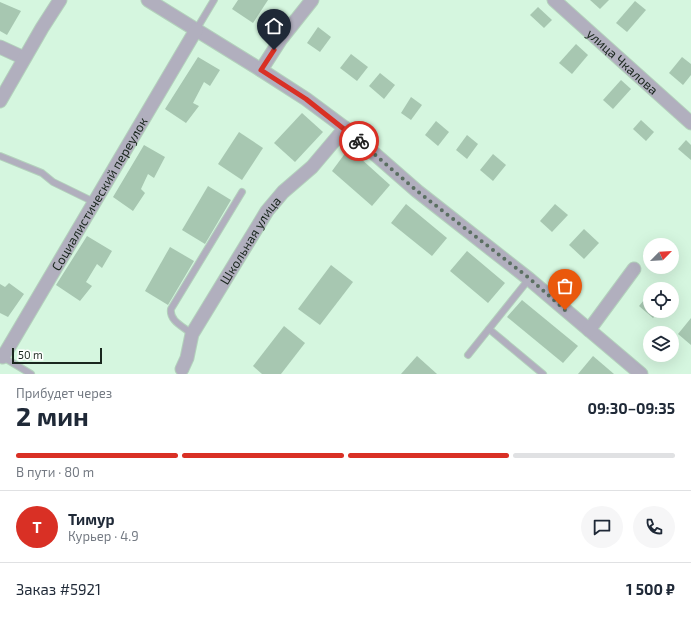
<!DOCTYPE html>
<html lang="ru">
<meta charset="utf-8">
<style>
:root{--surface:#fff;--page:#f6f6f7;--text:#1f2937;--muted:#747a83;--line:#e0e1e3;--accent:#d93025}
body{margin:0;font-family:"Exo 2",sans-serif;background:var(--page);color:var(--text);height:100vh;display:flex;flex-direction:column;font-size:15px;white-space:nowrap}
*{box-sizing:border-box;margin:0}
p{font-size:13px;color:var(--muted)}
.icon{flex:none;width:22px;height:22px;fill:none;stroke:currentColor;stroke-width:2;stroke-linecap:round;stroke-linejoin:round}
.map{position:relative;height:374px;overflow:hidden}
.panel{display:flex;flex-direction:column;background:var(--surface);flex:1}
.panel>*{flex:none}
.needle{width:26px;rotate:66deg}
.controls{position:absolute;left:643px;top:238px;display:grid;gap:8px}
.controls a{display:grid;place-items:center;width:36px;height:36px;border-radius:50%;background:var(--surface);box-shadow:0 4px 16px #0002;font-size:20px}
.scale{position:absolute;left:12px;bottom:10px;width:90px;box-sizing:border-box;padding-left:4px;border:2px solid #1a271e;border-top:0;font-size:11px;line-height:14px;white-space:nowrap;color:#1a271e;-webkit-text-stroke:3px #fff;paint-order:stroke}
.pin{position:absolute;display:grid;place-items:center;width:34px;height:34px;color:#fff;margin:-41px -17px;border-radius:50% 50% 50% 0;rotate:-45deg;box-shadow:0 0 4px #0007}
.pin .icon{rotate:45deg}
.courier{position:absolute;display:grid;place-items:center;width:40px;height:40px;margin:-20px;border:3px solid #d93025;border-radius:50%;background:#fff;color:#222;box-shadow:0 1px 5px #0007}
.head em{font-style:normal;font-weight:700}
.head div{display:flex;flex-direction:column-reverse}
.head{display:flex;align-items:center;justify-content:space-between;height:68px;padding:0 16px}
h1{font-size:26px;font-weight:700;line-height:30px}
.bar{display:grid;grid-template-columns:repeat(4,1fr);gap:6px 4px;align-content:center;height:48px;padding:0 16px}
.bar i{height:5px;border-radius:3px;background:var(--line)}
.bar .active{background:var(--accent)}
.bar p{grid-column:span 4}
.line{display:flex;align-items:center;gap:10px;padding:0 16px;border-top:1px solid var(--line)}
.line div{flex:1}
.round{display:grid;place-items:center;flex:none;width:42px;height:42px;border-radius:21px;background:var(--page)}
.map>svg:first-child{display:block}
.building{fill:#a7c7b1}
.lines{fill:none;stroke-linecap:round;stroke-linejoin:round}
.lane-casing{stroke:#b3d1bc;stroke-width:8}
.street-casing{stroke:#b3d1bc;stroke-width:15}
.lane{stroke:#b1afbe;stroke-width:6}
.street{stroke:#b1afbe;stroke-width:13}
.done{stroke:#5b6f62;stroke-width:4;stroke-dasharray:0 7.2}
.route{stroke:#d93025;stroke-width:5}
.labels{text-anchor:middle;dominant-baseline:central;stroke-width:4;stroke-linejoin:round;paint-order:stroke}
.street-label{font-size:13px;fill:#1a271e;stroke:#fff}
</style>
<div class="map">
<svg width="691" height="374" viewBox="0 0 691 374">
<rect width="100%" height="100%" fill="#d5f6df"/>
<g class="building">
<polygon points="238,0 268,0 253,23 232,9"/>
<polygon points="590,0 609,0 600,9"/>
<polygon points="635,1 646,10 627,32 616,23"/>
<polygon points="0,2 21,11 7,35 0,31"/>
<polygon points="538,7 552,20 544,28 530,15"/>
<polygon points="318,27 331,37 320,52 307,43"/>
<polygon points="576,44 588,55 572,74 559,63"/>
<polygon points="351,54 368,67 357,81 340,68"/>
<polygon points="198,57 220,70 210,86 204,82 193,103 199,106 186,123 165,109"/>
<polygon points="682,57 691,64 691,75 683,85 669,73"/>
<polygon points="380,73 395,85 384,99 369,86"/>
<polygon points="621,80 631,89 613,109 603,100"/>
<polygon points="411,97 422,105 411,120 401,113"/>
<polygon points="302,113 323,132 295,162 274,143"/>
<polygon points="641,120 654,132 646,141 633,129"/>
<polygon points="436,121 449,132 438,146 425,135"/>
<polygon points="239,132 263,148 242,180 218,164"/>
<polygon points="467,135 478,144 467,159 456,150"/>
<polygon points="686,140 691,145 691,160 678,149"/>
<polygon points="144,145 165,157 154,178 148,174 141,189 145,193 133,211 113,197"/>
<polygon points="349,148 390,185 372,206 332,171"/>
<polygon points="493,154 506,165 493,181 480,170"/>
<polygon points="208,186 231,200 205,244 182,230"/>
<polygon points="406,204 447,238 432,256 391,223"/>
<polygon points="555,204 568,215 552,232 540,221"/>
<polygon points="584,229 599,243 584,259 569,245"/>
<polygon points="87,236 112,251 102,268 97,264 86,282 92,286 80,301 56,285"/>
<polygon points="170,247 194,261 168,305 145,291"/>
<polygon points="467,251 505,283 488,303 450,271"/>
<polygon points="331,265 353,282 320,325 298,309"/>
<polygon points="9,283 24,294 8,317 0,313 0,284 5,287"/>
<polygon points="650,293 650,311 660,311 653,318 639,306"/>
<polygon points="522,300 578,346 563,363 507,317"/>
<polygon points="691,318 691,345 678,334"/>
<polygon points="284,326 305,343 281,374 262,374 253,366"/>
<polygon points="417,356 437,374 401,374"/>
<polygon points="593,356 614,374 578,374"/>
</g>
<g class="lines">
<g class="lane-casing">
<g id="lane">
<polyline points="196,30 214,0"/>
<polyline points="0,156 42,173 53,182 94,202"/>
<polyline points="489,329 543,374"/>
<path d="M192,334c-8,-7 -23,-13 -21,-25l71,-117"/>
<polyline points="468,355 529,279"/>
<polyline points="3,357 31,374"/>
</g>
</g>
<g class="street-casing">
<g id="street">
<polyline points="148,0 261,70 306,99 345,128 417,191 529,279 641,374"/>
<path id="s1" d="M554,0l137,123"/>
<polyline points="0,47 24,58"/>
<polyline points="261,70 281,39 312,0"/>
<polyline points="0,101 42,28 60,0"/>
<polyline points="589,330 634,269"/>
<path id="s2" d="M0,355l3,2 193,-327"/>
<path id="s3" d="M182,369l5,-11 5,-24 75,-123 16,-19 29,-25 33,-39"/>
</g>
</g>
<use href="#lane" class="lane"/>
<use href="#street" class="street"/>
</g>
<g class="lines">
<polyline class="done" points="359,141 417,191 529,278 565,310"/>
<polyline class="route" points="274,50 261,70 306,99 359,141"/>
</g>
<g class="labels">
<g class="street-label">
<text stroke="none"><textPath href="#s1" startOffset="92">улица Чкалова</textPath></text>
<text stroke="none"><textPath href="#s2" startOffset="193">Социалистический переулок</textPath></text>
<text stroke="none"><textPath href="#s3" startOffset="147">Школьная улица</textPath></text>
</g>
</g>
</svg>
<div class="controls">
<a><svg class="needle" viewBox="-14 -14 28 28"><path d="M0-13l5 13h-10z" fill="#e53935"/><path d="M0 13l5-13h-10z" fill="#747a83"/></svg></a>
<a><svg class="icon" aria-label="locate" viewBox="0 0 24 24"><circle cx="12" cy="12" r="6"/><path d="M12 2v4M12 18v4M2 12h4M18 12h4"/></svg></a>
<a><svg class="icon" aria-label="layers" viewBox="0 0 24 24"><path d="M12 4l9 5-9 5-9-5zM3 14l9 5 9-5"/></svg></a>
</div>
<div class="scale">50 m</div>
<div class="pin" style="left:565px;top:310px;background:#ea580c"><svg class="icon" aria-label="bag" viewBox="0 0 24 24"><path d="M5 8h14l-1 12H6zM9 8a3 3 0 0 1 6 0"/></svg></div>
<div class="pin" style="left:274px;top:50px;background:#1f2937"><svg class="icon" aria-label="home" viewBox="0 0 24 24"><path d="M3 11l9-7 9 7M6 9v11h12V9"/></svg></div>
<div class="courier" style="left:359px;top:141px"><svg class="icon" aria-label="bike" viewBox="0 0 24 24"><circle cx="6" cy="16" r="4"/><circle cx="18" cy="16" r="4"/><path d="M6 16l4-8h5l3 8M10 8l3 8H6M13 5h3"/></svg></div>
</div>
<section class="panel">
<div class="head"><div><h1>2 мин</h1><p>Прибудет через</p></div><em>09:30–09:35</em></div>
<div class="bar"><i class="active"></i><i class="active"></i><i class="active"></i><i></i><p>В пути · 80 m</p></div>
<div class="line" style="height:72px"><b class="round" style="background:var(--accent);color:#fff">Т</b><div><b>Тимур</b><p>Курьер · 4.9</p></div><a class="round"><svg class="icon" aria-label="chat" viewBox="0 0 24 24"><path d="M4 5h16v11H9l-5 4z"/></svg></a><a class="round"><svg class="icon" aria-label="phone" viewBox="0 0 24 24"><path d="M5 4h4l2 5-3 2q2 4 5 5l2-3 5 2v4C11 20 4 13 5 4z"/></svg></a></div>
<div class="line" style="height:52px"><div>Заказ #5921</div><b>1 500 ₽</b></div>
</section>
